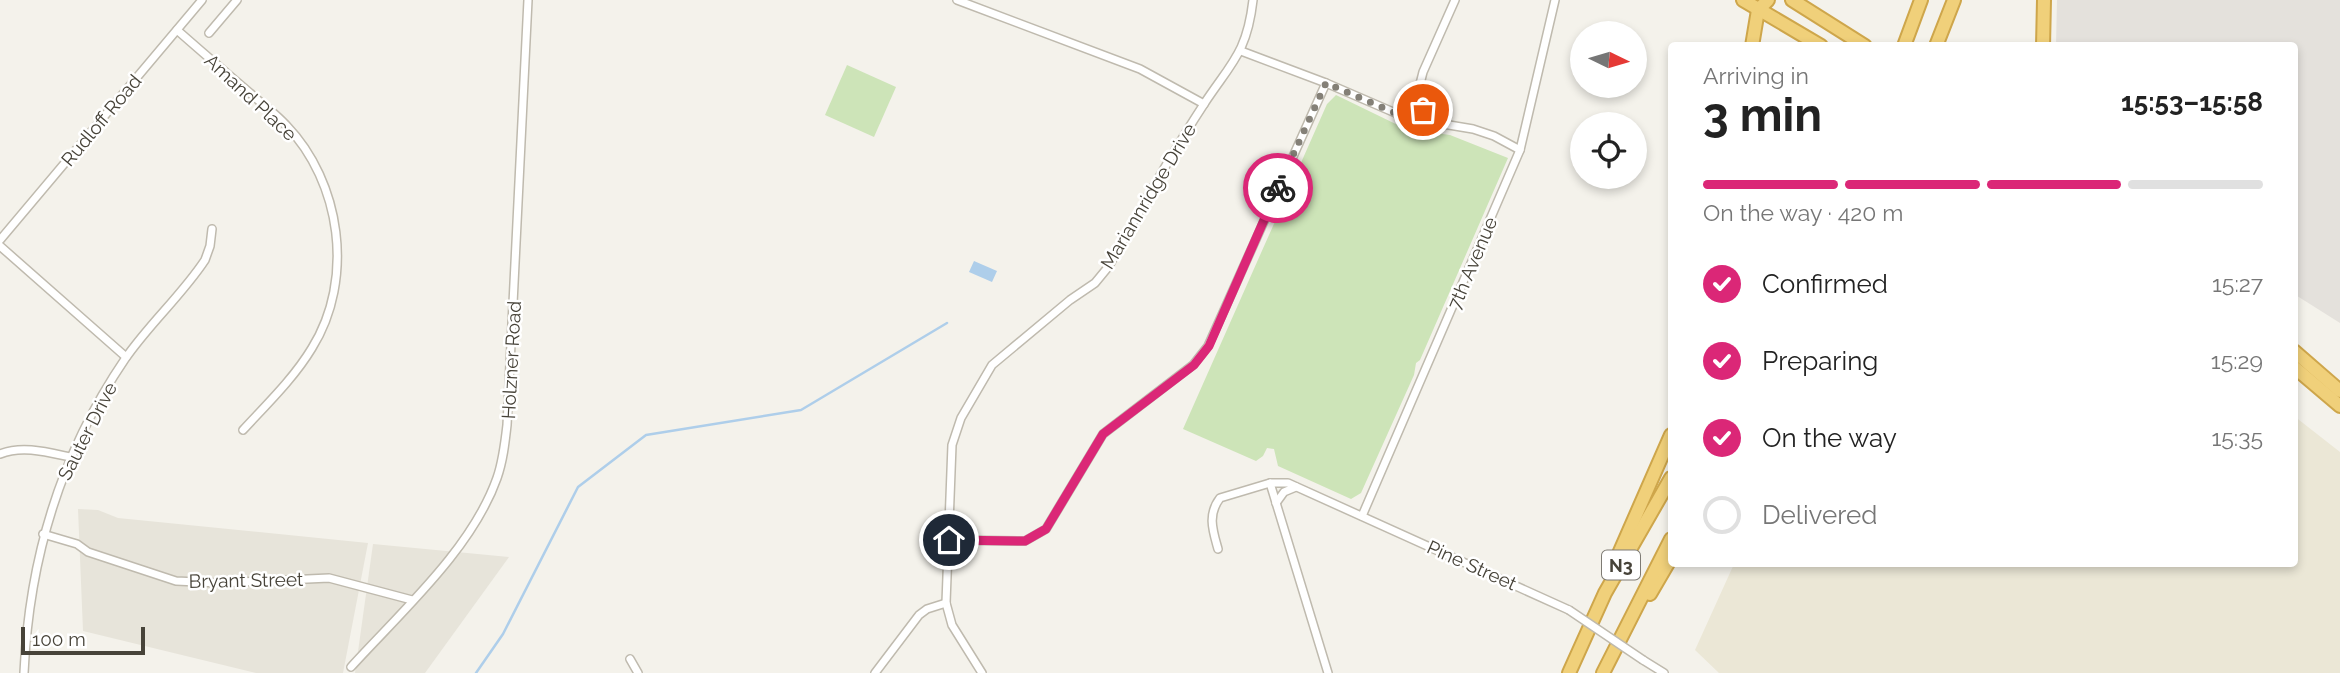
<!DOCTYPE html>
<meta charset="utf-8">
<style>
:root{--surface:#fff;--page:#f6f6f6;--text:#222;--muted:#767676;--line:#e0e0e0;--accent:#db2777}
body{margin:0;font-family:Raleway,sans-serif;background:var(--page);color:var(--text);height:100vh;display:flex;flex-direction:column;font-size:26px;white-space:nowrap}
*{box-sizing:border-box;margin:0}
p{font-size:23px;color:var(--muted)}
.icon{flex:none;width:38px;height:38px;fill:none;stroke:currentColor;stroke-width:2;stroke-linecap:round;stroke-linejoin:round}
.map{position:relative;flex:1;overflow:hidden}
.details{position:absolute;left:1668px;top:42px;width:630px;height:525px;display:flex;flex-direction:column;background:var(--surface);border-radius:7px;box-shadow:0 4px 10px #0003}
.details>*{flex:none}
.needle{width:46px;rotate:95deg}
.controls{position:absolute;left:1570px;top:21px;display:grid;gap:14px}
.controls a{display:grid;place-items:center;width:77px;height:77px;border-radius:50%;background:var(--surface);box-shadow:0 4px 10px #0003;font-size:35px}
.scale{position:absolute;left:21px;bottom:18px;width:124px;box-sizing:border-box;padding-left:7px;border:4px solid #474339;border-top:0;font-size:19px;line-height:24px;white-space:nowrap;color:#474339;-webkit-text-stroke:5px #fff;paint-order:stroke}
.pin{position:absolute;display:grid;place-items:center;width:60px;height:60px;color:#fff;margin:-30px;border:4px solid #fff;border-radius:50%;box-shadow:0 2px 7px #0007}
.courier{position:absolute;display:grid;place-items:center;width:70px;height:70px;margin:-35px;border:5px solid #db2777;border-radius:50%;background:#fff;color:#222;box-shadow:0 2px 9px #0007}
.summary em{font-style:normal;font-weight:700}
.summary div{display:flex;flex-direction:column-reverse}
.summary{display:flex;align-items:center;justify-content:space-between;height:119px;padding:0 35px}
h1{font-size:46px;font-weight:700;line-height:52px}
.bar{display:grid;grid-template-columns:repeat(4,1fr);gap:10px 7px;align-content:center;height:84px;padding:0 35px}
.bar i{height:9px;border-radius:5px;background:var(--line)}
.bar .active{background:var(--accent)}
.bar p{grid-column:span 4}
ol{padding:0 35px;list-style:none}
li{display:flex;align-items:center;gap:21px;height:77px}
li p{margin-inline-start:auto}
li .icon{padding:7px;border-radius:50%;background:var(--accent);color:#fff;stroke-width:4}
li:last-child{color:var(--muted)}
li i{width:38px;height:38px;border:4px solid var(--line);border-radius:50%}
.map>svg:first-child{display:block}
.residential{fill:#e7e4da}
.industrial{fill:#e4e1dc}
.education{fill:#ebe7d6}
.green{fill:#cde4b8}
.water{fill:#aeceea}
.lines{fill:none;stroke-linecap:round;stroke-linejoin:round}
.stream{stroke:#aeceea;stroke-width:2.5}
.street-casing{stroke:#bfbaae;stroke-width:10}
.highway-casing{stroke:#cea64b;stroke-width:16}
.street{stroke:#fff;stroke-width:7}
.highway{stroke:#f0d07a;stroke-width:12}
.street-bridge-casing{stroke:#bfbaae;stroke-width:10;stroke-linecap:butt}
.street-bridge{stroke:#fff;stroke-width:7}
.done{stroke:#848077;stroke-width:7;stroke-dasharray:0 12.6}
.route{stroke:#db2777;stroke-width:9}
.labels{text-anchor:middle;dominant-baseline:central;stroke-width:5;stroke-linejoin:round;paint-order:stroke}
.shield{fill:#fff;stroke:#7e7b74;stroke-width:2}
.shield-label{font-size:18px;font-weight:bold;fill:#474339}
.street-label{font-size:19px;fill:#474339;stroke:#fff}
</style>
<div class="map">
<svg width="2340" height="673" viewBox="0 0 2340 673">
<rect width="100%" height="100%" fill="#f4f2eb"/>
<g class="residential">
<polygon points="78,509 98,510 118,518 368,543 343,673 256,673 83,631"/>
<polygon points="373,544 509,557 425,673 355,673"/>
</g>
<polygon class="industrial" points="2057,0 2340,0 2340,323 2294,294 2294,46 2056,45"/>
<polygon class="education" points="2294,416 2340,452 2340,673 1719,673 1695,650 1734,564 2294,564"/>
<g class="green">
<polygon points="847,65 896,87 874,137 825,115"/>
<polygon points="1336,95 1406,129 1450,135 1508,158 1420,360 1416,363 1414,375 1361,493 1351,499 1278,466 1274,449 1267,448 1263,456 1256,461 1183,429 1327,104"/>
</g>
<polygon class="water" points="974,261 997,271 992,282 969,272"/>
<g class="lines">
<polyline class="stream" points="476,673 503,634 578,487 646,435 801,410 947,323"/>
<g class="street-casing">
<g id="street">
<polyline points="957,0 1140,69 1204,104"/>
<path d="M177,30c24,21 48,42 73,63 12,11 25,20 36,32 55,57 69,154 26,223 -18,30 -45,56 -69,82"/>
<polyline points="209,33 237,0"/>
<polyline points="1241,51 1326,83 1407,118 1473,129 1494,136 1520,150"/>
<polyline points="1424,122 1420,84 1423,72 1455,0"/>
<polyline points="0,240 202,0"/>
<polyline points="0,246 126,357"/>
<path d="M0,454c22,-9 47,-2 70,3"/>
<polyline points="1270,483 1328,673"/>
<polyline points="1276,503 1284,492 1296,487"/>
<polyline points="1362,516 1520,150 1555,0"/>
<polyline points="43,534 77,544 88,552 176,581 219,583 329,578 412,600"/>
<polyline points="949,540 1025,541 1046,529 1103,434 1193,365 1208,346 1326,83"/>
<path d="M1218,549c-5,-18 -11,-34 2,-51l50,-15h18l281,127"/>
<polyline points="630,659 638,673"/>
<polyline points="1643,660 1664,673"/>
<path d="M351,667c50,-55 121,-118 146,-189 6,-17 8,-35 10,-53l21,-425"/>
<path d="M24,673c5,-113 37,-220 101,-314 24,-35 57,-64 80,-99l5,-14 2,-17"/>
<polyline points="875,673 919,615 927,609 946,603"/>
<path d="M982,673l-30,-48 -6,-22 6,-158 9,-27 31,-53 78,-65 25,-17 14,-17c30,-55 61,-110 95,-162 27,-41 43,-51 49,-104"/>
</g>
</g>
<g class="highway-casing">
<g id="highway">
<polyline points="1743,0 1821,46"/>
<polyline points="1792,0 1865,46"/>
<polyline points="1752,46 1758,10 1768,0"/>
<polyline points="1904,46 1921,0"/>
<polyline points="1936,46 1954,0"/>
<polyline points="2043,46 2044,0"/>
<polyline points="2294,351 2340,391"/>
<polyline points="2294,367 2340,406"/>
<polyline points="1611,572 1671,435"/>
<polyline points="1650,594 1671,558"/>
<polyline points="1569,673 1605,593 1671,478"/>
<polyline points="1603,673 1671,539"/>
</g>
</g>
<use href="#street" class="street"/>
<use href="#highway" class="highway"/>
<g class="street-bridge-casing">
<polyline id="street-bridge" points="1569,610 1643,660"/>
</g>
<use href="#street-bridge" class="street-bridge"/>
</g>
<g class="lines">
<polyline class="done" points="1278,188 1326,83 1407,118 1423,122 1423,110"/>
<polyline class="route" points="949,540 1025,541 1046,529 1103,434 1194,365 1209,346 1278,188"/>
</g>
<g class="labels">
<rect class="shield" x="1602" y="550.5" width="38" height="29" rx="5"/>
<g class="shield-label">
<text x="1621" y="565">N3</text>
</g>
<g class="street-label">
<text transform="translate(251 97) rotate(43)">Amand Place</text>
<text transform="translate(101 120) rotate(-50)">Rudloff Road</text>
<text transform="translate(1148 196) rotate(-59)">Mariannridge Drive</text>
<text transform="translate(1472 263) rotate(-67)">7th Avenue</text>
<text transform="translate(511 360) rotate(-87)">Holzner Road</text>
<text transform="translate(87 431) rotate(-63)">Sauter Drive</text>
<text transform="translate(1472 565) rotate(24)">Pine Street</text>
<text transform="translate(246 580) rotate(-1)">Bryant Street</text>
</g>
</g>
</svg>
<div class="controls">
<a><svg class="needle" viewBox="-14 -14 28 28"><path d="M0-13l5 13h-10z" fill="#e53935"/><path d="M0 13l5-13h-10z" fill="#767676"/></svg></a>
<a><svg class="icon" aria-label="locate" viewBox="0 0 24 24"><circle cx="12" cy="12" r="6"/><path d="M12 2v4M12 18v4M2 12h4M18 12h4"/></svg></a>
</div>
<div class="scale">100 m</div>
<div class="pin" style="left:1423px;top:110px;background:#ea580c"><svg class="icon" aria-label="bag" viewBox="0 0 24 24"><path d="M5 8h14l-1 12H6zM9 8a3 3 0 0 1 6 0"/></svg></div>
<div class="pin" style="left:949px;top:540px;background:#1f2937"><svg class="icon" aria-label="home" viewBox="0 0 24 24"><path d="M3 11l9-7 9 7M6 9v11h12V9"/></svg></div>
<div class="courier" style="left:1278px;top:188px"><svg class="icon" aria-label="bike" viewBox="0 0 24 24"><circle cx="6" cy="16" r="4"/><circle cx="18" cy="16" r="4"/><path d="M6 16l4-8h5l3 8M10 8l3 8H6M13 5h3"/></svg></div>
<section class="details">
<div class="summary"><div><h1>3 min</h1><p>Arriving in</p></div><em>15:53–15:58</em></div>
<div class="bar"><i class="active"></i><i class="active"></i><i class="active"></i><i></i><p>On the way · 420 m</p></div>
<ol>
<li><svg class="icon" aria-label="check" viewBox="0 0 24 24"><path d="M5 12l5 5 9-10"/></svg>Confirmed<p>15:27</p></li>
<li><svg class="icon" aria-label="check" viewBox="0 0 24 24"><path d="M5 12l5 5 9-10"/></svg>Preparing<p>15:29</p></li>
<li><svg class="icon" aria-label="check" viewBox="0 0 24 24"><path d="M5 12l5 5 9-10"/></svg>On the way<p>15:35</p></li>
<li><i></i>Delivered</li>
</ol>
</section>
</div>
